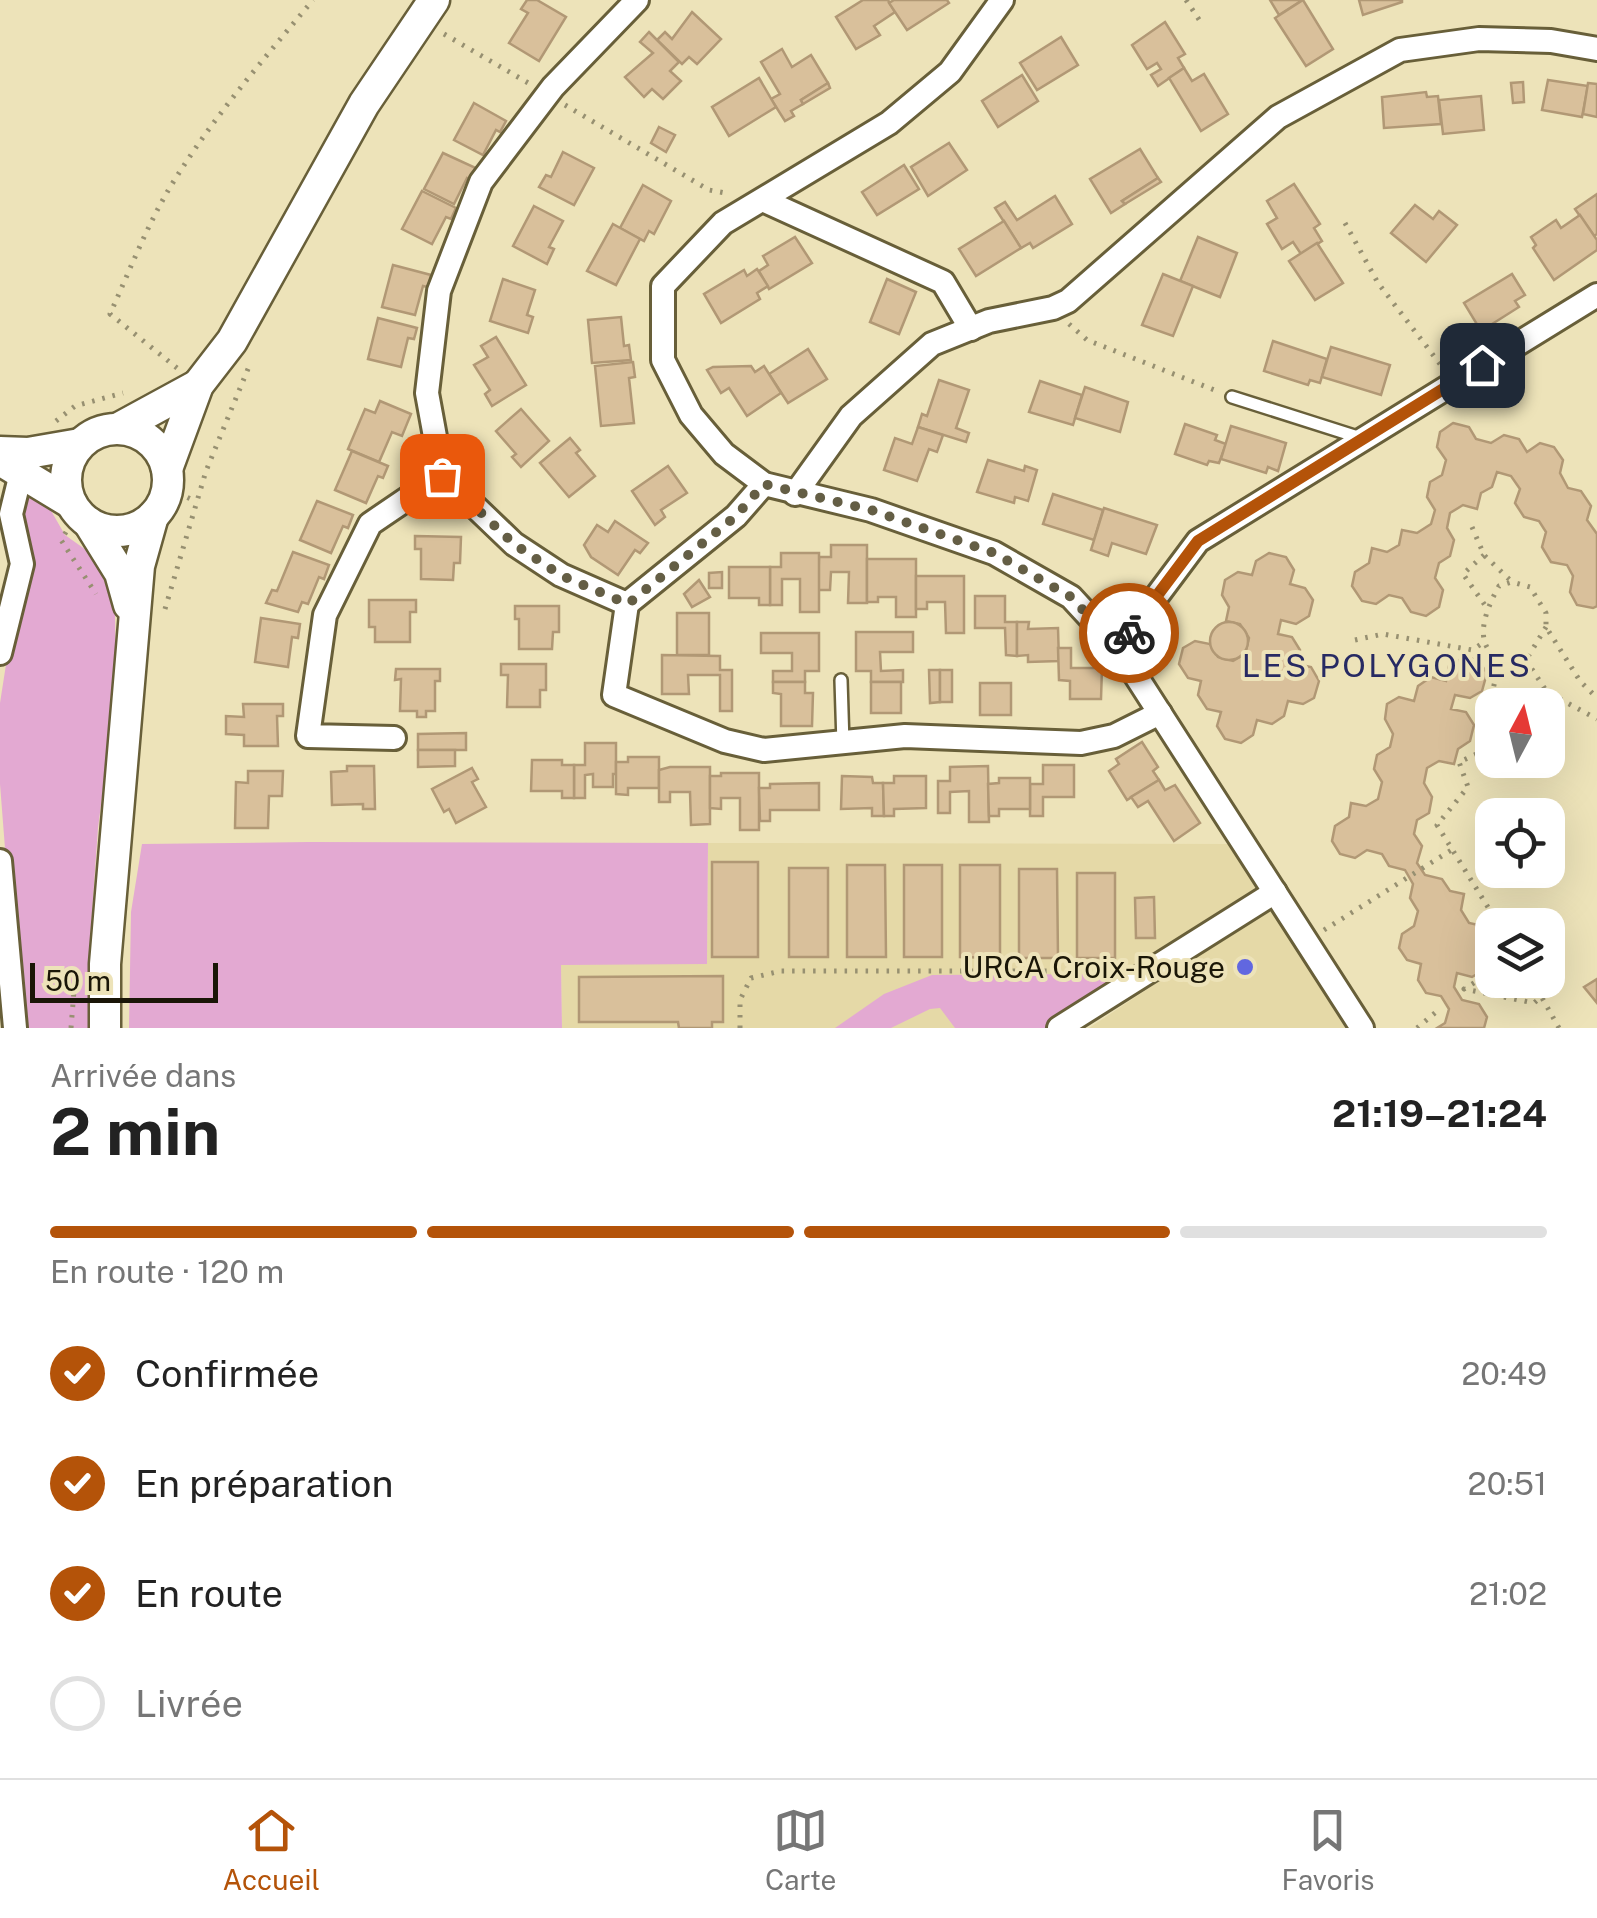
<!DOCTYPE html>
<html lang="fr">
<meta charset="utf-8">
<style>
:root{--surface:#fff;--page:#f6f6f6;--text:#222;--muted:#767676;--line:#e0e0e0;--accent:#b45309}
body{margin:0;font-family:"Public Sans",sans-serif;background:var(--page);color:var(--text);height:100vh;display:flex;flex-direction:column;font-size:38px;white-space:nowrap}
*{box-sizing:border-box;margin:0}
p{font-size:32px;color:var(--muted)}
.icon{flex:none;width:55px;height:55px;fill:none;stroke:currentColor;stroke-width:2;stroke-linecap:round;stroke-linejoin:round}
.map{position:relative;height:1028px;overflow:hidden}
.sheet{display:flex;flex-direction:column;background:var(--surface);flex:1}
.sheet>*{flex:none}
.needle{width:65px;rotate:7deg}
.tools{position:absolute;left:1475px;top:688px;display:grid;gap:20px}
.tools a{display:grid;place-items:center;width:90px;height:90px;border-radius:20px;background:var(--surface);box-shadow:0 10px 40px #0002;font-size:50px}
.scale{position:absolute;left:30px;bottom:25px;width:188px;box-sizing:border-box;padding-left:10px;border:5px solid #1a1607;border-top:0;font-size:28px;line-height:35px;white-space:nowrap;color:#1a1607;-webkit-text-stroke:8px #ede3b9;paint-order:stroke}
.pin{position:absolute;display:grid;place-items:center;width:85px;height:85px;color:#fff;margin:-42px;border-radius:20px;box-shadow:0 5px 15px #0006}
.courier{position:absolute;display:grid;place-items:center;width:100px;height:100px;margin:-50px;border:8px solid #b45309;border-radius:50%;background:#fff;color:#222;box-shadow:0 2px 12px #0007}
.head em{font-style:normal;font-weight:700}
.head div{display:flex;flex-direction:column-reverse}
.head{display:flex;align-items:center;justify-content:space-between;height:170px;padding:0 50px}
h1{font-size:65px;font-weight:700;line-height:75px}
.bar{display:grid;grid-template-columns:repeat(4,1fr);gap:15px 10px;align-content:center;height:120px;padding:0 50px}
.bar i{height:12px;border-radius:8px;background:var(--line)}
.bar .on{background:var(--accent)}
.bar p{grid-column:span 4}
ol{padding:0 50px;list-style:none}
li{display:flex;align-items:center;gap:30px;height:110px}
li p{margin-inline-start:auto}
li .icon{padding:10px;border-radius:50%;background:var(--accent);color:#fff;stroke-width:4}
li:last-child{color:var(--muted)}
li i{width:55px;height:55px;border:5px solid var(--line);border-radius:50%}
.dock{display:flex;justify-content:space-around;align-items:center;height:140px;border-top:2px solid var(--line);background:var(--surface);font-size:28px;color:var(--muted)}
.dock a{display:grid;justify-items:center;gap:5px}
.dock .on{color:var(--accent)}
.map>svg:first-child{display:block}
.built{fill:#e5d9a7}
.green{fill:#e3a9d2}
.building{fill:#d9c09b;stroke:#b19875;stroke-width:2.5}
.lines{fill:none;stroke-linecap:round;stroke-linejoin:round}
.service-casing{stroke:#685f39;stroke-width:16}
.minor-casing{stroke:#685f39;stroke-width:28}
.tertiary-casing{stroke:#685f39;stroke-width:35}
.path{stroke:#979071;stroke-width:5;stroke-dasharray:2.5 8;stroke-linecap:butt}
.service{stroke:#fff;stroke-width:11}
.minor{stroke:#fff;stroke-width:22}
.tertiary{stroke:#fff;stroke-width:30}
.done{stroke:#645e45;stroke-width:10;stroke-dasharray:0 18}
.route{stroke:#b45309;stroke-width:12}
.poi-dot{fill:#6167e0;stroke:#ede3b9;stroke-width:4}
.labels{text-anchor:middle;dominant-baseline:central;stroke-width:8;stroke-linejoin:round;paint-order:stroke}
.poi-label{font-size:30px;fill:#1a1607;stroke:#ede3b9;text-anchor:end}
.neighbourhood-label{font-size:32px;letter-spacing:2.5px;fill:#272a63;stroke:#ede3b9}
</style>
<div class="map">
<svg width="1597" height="1028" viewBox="0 0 1597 1028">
<rect width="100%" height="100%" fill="#ede3b9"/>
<g class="built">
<polygon points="708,843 1229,844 1256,887 1251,899 1048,1028 562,1028 561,964 707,964"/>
<polygon points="1271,907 1346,1028 1089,1028"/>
</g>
<g class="green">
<polygon points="27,487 46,502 65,535 96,557 115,612 116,687 98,828 90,941 89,1028 19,1028 0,784 0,703 15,607 18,530"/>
<polygon points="309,842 708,843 707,964 561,965 562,1028 129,1028 131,912 142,844"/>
<polygon points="932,975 1112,974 1130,975 1048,1028 955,1028 940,1008 930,1009 891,1028 835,1028 884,994"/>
</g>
<g class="building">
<polygon points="527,0 537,0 566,17 539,61 509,43 528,13 521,9"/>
<polygon points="863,0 888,0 895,12 874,26 880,35 856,49 836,17"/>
<polygon points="894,0 947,0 949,3 907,30 889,3"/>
<polygon points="1270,0 1300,0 1301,1 1279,15"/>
<polygon points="1303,0 1333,49 1306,66 1275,18"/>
<polygon points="1359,0 1402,0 1402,2 1363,15"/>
<polygon points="692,12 721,39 697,64 689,57 682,64 657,40 665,32 672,39"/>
<polygon points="1165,22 1185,54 1178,58 1184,68 1158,86 1151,75 1161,69 1157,63 1147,69 1132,45"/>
<polygon points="649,32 679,62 670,71 681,81 663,99 652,89 644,97 625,77 653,53 640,42"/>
<polygon points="1061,37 1078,65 1037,90 1020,63"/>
<polygon points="782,49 792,67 811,55 828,83 801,100 803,104 791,111 794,116 785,121 771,99 780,94 761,62"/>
<polygon points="1184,68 1192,81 1204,74 1228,114 1201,131 1169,78"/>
<polygon points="1022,75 1038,101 998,127 982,101"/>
<polygon points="759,78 776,107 729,136 712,107"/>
<polygon points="1548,80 1588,86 1582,117 1542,110"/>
<polygon points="1523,82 1524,102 1513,103 1511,83"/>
<polygon points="828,83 830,88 803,104 801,100"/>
<polygon points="1588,83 1597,84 1597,117 1583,114"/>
<polygon points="1426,92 1427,97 1438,96 1441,124 1384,128 1382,97"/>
<polygon points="1481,96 1484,130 1443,134 1439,100"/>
<polygon points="474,103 506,121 500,132 496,130 483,155 454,140"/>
<polygon points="659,127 675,135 666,152 651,143"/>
<polygon points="949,143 967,170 928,196 911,167"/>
<polygon points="1140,149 1158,178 1122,201 1125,204 1111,213 1090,179"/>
<polygon points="563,152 594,168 574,205 539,187 546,175 551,177"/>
<polygon points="443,153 478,169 472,181 467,178 454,204 424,189"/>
<polygon points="904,165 919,189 877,215 862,192"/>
<polygon points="1158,178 1161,182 1125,204 1122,201"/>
<polygon points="1294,184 1320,224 1314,228 1322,241 1301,254 1293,242 1282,249 1267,224 1277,218 1267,201"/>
<polygon points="643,185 671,201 654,234 649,231 644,241 620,228"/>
<polygon points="422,191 456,208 451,219 446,217 432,244 402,229"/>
<polygon points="1597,194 1597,234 1594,236 1575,209"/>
<polygon points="1055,196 1072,224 1033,248 1030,243 1021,248 995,208 1005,202 1017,220"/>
<polygon points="1415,205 1433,219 1439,211 1457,225 1426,262 1391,233"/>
<polygon points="534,206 563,221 549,247 554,249 547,264 513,246"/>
<polygon points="1580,215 1597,240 1597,250 1554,280 1533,248 1536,245 1531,237 1556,220 1561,228"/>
<polygon points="1004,221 1021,248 976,276 959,249"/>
<polygon points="613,224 640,239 616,285 587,271"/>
<polygon points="795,237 812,263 769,289 759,271 768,265 763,256"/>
<polygon points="1198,237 1237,253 1220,297 1180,281"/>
<polygon points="1317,243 1343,283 1315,300 1289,261"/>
<polygon points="393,265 431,275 428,287 423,286 415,315 382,307"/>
<polygon points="757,269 768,286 757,293 760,299 721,323 704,294 744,270 747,276"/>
<polygon points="1163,274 1193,286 1173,336 1142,325"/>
<polygon points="1512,274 1525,295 1515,301 1519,307 1481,331 1464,303"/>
<polygon points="503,279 535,290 527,315 533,317 528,333 490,321"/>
<polygon points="887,279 916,292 899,334 870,322"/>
<polygon points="621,317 624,346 629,345 631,360 592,363 588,320"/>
<polygon points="378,318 417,328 414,339 408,338 401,367 368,359"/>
<polygon points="496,337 526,385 492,406 485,394 490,390 474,365 488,357 481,346"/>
<polygon points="1273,341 1327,359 1320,383 1310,380 1308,385 1264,371"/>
<polygon points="1331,347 1390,365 1381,395 1322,377"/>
<polygon points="808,349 827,379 788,403 769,374"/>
<polygon points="633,362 635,377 629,378 634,423 601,426 595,366"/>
<polygon points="751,366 755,372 764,366 781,393 747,416 729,388 721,393 707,370 713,367"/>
<polygon points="939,380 969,390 956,428 969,433 966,442 918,427 922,414 927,416"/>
<polygon points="1040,381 1082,395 1073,425 1029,412"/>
<polygon points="1085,387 1128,402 1120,432 1075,418"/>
<polygon points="380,401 411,414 402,436 392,432 379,462 348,449 365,409 375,413"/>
<polygon points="521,409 549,441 521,467 512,457 516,454 496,431"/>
<polygon points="1453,423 1469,427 1476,439 1491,443 1504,435 1519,439 1527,452 1540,443 1554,447 1563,460 1560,473 1568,488 1581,491 1591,506 1587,520 1597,534 1597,606 1593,608 1577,605 1570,592 1573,576 1567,565 1551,562 1542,547 1546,532 1539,521 1524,517 1515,503 1520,489 1511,476 1497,472 1492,487 1481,493 1477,509 1463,505 1450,513 1447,528 1454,540 1450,556 1439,563 1435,578 1443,590 1439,607 1426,616 1411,612 1402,598 1389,595 1376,604 1362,601 1352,586 1355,572 1369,563 1372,548 1387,552 1399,545 1402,530 1417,533 1431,524 1435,510 1427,497 1430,482 1442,475 1446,460 1437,447 1440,432"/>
<polygon points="1185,424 1217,435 1215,440 1226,444 1219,463 1209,461 1207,465 1175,454"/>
<polygon points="1231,426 1286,443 1278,471 1268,467 1266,473 1221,459"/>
<polygon points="918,427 943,435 937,452 929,449 917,481 884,470 895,438 912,444"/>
<polygon points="570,438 580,450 576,453 595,476 569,497 540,463"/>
<polygon points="352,451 388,466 383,478 378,476 366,503 335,490"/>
<polygon points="988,460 1024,471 1025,466 1037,470 1028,501 1015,497 1014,503 977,492"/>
<polygon points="668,466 687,493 661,510 665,517 655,525 632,491"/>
<polygon points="1053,494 1103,510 1094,540 1043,524"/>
<polygon points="317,501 353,515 348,528 343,526 331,553 300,540"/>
<polygon points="1104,508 1157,525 1146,554 1112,543 1108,556 1091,550"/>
<polygon points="615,521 648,543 640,553 635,550 618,575 591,557 584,545 597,525 608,532"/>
<polygon points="415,536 461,537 460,563 454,563 453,580 421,579 421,549 415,549"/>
<polygon points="831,545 867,545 867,603 848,603 849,572 831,572 830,590 818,590 819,557 831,557"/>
<polygon points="293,552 329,565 324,579 319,577 308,604 302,602 298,612 266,603 272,590 277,591"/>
<polygon points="781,553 819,553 819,612 800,612 800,579 782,579 782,605 770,605 770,567 781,567"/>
<polygon points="1269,553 1286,557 1294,570 1290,584 1305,588 1313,600 1309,616 1296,624 1281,620 1278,634 1292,637 1300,650 1297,664 1311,667 1319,681 1314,698 1303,704 1288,701 1284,716 1272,724 1257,720 1253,735 1241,743 1225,739 1217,726 1221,712 1207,709 1198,695 1201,681 1188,678 1179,664 1183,648 1195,641 1210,644 1218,657 1233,661 1245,654 1249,638 1240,624 1226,621 1229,607 1222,595 1225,580 1238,572 1252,575 1256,561"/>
<polygon points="867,559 916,559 916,617 896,617 896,597 878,597 878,602 867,602"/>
<polygon points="729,567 770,567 770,605 759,605 759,598 729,598"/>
<polygon points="722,572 722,588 709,588 709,573"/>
<polygon points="916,576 964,576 964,633 946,633 945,602 927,602 927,609 916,609"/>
<polygon points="699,580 710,597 692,607 684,594"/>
<polygon points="975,596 1005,596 1005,622 1017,622 1017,656 1006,655 1005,628 975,628"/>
<polygon points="369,600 416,600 416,612 410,612 410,642 375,642 375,627 369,627"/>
<polygon points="515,606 559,606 559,632 553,632 552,649 519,649 519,619 515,619"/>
<rect x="677" y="613" width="32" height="42"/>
<polygon points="261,618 300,624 298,638 292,637 288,667 255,662"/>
<polygon points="1017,622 1029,622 1028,629 1058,628 1059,661 1028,662 1028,655 1017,656"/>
<circle cx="1229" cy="641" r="19"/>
<polygon points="856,632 913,632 913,652 880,652 881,671 903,670 903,682 871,682 871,671 856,671"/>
<polygon points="761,633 819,633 819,671 805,671 805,682 773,682 773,671 792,671 792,653 761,653"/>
<polygon points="1058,648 1071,648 1071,668 1102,668 1101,699 1070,699 1070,681 1059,680"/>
<polygon points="662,655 720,656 720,670 732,670 732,711 720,711 720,675 688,675 689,694 662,694"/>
<polygon points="1464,657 1478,660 1487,673 1482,691 1470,698 1455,695 1451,709 1466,712 1474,725 1470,741 1458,749 1454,764 1439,761 1427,768 1424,783 1432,797 1429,813 1417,820 1414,834 1422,846 1417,863 1425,875 1442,879 1450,891 1464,894 1461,910 1469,923 1483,926 1480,941 1489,954 1484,970 1472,977 1457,973 1454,987 1462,1000 1479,1004 1487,1017 1484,1028 1437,1028 1445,1023 1449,1009 1441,996 1426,993 1418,980 1421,964 1407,960 1399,948 1402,934 1414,926 1418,911 1410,898 1413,884 1405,870 1389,866 1382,854 1367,850 1355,858 1340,854 1332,841 1335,826 1349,817 1351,803 1366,806 1378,799 1382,782 1374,769 1377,755 1390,747 1393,734 1385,719 1387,704 1399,697 1414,701 1418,686 1431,677 1446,681 1449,666"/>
<polygon points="501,664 546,664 546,690 540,690 540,707 507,707 508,675 501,675"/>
<polygon points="396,669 440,669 440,681 435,681 435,711 426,711 426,717 417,717 417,711 400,711 401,679 395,680"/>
<polygon points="929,670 940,670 940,702 930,703"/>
<rect x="940" y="670" width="12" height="32"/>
<polygon points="773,682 805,682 805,693 813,693 812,726 781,726 781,694 773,693"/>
<rect x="871" y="682" width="30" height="31"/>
<rect x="980" y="683" width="31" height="32"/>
<polygon points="243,704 283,704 283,716 277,716 278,746 244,746 244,735 226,734 226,716 244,717"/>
<polygon points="466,733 466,750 418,750 418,734"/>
<polygon points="1142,742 1158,767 1153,771 1159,780 1127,800 1109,771 1119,764 1116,759"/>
<polygon points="585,743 616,743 616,774 613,774 613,787 593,787 593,774 585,775 585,798 574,798 574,765 585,765"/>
<polygon points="418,750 455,750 455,766 418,767"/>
<polygon points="628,757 659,757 659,788 628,788 628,795 616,794 616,762 628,762"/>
<polygon points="532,760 562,760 562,765 574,765 574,798 562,798 562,791 531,791"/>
<polygon points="1043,765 1074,765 1074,797 1043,797 1043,816 1030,816 1030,784 1043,784"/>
<polygon points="347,766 374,766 375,809 363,809 363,804 332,805 331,772 347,771"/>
<polygon points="988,766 989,822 969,822 969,791 950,792 950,813 938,813 938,781 950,781 950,767"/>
<polygon points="670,767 710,767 710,824 691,825 690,792 670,792 670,802 659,802 659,770"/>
<polygon points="472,768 478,779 472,782 486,807 456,823 449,809 444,812 432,789"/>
<polygon points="248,771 283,771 282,796 269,796 268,828 235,828 236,782 248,783"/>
<polygon points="721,773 759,773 759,830 740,830 740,798 721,798 721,809 710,808 710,776 721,776"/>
<polygon points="842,776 872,777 873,783 883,783 884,816 872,816 872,808 841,809"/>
<polygon points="894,776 926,776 926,808 894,809 894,816 884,816 883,783 894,783"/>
<polygon points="999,778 1030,778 1030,809 999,809 999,816 989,816 988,784 999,783"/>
<polygon points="1159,780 1165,790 1175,785 1200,823 1174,841 1148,801 1138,807 1131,797"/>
<polygon points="819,783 819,810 770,810 770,821 760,821 759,788 770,788 770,784"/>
<rect x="712" y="862" width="46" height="95"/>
<polygon points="847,865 885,865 886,957 847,957"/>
<rect x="904" y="865" width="38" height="92"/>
<polygon points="960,865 1000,865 1000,958 960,957"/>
<rect x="789" y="868" width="39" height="89"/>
<polygon points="1019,869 1057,869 1058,958 1019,958"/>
<rect x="1077" y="873" width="38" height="85"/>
<polygon points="1154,897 1155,938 1136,938 1135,898"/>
<polygon points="723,976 723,1022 712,1022 712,1028 679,1028 678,1022 579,1022 579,977"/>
<polygon points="1597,979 1597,1003 1584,987"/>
</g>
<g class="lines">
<g class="service-casing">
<g id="service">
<polyline points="1232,397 1361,438"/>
<polyline points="841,680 843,744"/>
</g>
</g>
<g class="minor-casing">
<g id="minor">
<polyline points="637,0 553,87 481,182 439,291 427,393 442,475 514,544 561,575 627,604 736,516 764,484"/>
<polyline points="1002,0 950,72 889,123 723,223 663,286 663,360 691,415 724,454 764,484 871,510 994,553 1071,597 1118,648 1362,1028"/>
<polyline points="763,200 943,282 971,329"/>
<polyline points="795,494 851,416 932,344 989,321 1053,308 1068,301 1278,117 1400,50 1479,39 1551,41 1597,49"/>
<polyline points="627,604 614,695 725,741 764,750 905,736 1081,743 1114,736 1160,713"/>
<polyline points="1118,648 1198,541 1597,295"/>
<polyline points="0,653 22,564 11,514 21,473"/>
<polyline points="394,738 308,736 325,615 370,524 442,475"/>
<polyline points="0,861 15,1028"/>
<polyline points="1059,1028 1275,892"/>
</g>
</g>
<g class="tertiary-casing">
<g id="tertiary">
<polyline points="119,428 198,385"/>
<circle cx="117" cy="480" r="51"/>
<polyline points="0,452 28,453 80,444"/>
<polyline points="0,460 71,503"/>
<polyline points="167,469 198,385 232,341 364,104 434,0"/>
<polyline points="89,523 120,573 129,605"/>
<polyline points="105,1028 105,964 139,566 153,516"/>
</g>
</g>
<g class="path">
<polyline points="1186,0 1200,21"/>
<polyline points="444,34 530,84"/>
<polyline points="565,105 709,190 725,193"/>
<polyline points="1345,223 1378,283 1440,364"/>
<polyline points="1069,324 1087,340 1217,391"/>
<path d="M177,368l-67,-54c19,-42 36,-86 59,-125 41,-68 93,-128 144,-189"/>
<polyline points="56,421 75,406 123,393"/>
<polyline points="178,493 197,502"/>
<polyline points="1472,527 1484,555 1512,582"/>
<polyline points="66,532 61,540 96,594"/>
<polyline points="1484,555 1463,574 1487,608"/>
<polyline points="165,609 206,471 250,364"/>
<path d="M1546,627l-20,33 -17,4c-6,-4 -17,-9 -21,-15 -12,-18 2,-47 11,-63l13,-4 18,5 16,26v14l34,54 17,17"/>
<polyline points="1355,640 1383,634 1472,650 1486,641"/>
<polyline points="1526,660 1547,692 1597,719"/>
<polyline points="1499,925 1437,825 1468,787 1459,762 1479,753 1500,658"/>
<polyline points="1324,930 1453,849"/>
<polyline points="1492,972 1464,989 1534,1003 1542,996"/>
<polyline points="1532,980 1559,1028"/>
<polyline points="71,1028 76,966"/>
<polyline points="740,1028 740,1000 751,978 781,971 1104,971"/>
<polyline points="1417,1028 1436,1012"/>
</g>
<use href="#service" class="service"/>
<use href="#minor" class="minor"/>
<use href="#tertiary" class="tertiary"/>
</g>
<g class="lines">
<polyline class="done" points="442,476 514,544 562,576 628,604 736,516 764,484 871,510 994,553 1071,597 1118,648 1129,633"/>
<polyline class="route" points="1129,633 1198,541 1482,365"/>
</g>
<circle class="poi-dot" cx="1245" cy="967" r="10"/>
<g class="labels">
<g class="poi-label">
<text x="1225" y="967">URCA Croix-Rouge</text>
</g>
<g class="neighbourhood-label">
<text x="1387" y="665">LES POLYGONES</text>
</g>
</g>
</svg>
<div class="tools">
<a><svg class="needle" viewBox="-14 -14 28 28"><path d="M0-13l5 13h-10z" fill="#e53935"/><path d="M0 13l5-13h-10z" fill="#767676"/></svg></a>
<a><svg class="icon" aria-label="locate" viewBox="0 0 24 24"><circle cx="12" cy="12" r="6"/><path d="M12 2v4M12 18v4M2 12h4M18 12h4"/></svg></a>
<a><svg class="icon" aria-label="layers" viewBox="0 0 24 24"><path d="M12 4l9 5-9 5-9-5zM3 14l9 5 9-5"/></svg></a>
</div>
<div class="scale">50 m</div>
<div class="pin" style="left:442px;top:476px;background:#ea580c"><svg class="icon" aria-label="bag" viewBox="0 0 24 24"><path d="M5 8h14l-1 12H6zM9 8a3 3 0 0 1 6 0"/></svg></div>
<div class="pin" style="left:1482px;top:365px;background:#1f2937"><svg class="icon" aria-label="home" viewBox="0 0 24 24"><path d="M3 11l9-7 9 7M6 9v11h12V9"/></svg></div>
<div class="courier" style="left:1129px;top:633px"><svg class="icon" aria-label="bike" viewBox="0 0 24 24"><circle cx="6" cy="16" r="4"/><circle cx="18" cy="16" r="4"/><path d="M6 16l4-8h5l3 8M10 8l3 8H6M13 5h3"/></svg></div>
</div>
<section class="sheet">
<div class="head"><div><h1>2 min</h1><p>Arrivée dans</p></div><em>21:19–21:24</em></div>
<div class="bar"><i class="on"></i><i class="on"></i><i class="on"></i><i></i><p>En route · 120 m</p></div>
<ol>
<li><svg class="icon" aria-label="check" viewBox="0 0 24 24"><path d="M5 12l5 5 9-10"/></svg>Confirmée<p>20:49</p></li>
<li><svg class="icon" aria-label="check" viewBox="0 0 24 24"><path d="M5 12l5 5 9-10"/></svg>En préparation<p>20:51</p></li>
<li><svg class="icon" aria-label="check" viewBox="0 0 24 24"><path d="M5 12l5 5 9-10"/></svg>En route<p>21:02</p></li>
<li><i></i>Livrée</li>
</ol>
</section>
<nav class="dock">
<a class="on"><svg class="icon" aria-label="home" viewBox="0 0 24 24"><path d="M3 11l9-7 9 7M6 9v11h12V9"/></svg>Accueil</a>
<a><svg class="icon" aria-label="map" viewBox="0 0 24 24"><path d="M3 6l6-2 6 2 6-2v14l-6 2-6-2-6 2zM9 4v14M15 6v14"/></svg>Carte</a>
<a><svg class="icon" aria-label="saved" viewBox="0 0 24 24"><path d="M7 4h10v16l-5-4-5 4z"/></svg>Favoris</a>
</nav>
